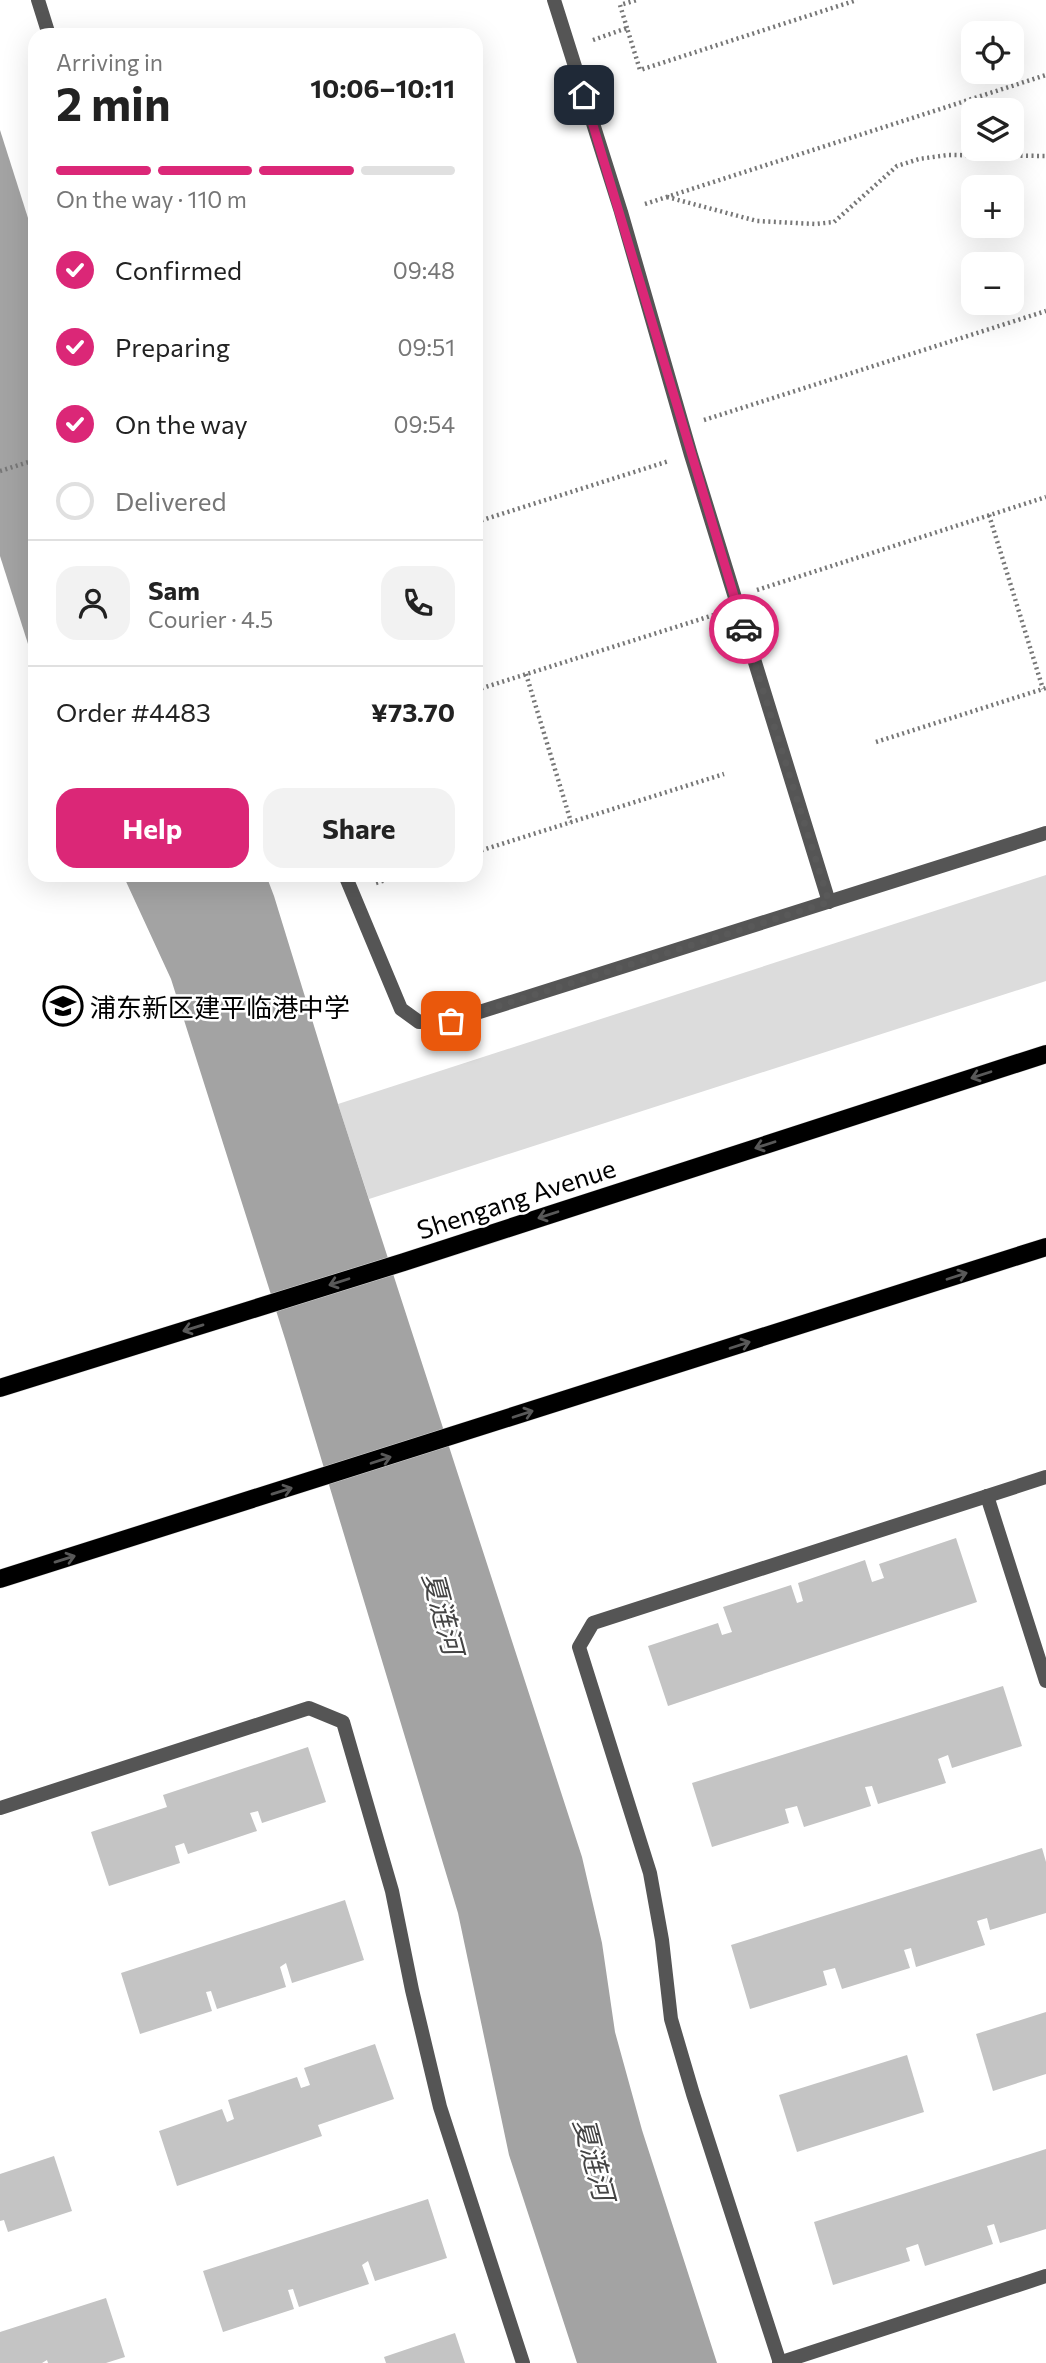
<!DOCTYPE html>
<meta charset="utf-8">
<style>
:root{--surface:#fff;--page:#f2f2f2;--text:#222;--muted:#767676;--line:#e0e0e0;--accent:#db2777}
body{margin:0;font-family:Commissioner,"Noto Sans SC",sans-serif;background:var(--page);color:var(--text);height:100vh;display:flex;flex-direction:column;font-size:26px;white-space:nowrap}
*{box-sizing:border-box;margin:0}
p{font-size:23px;color:var(--muted)}
.icon{flex:none;width:38px;height:38px;fill:none;stroke:currentColor;stroke-width:2;stroke-linecap:round;stroke-linejoin:round}
.map{position:relative;flex:1;overflow:hidden}
.panel{position:absolute;left:28px;top:28px;width:455px;height:854px;display:flex;flex-direction:column;background:var(--surface);border-radius:21px;box-shadow:0 7px 28px #0002}
.panel>*{flex:none}
.controls{position:absolute;left:961px;top:21px;display:grid;gap:14px}
.controls a{display:grid;place-items:center;width:63px;height:63px;border-radius:14px;background:var(--surface);box-shadow:0 7px 28px #0002;font-size:35px}
.pin{position:absolute;display:grid;place-items:center;width:60px;height:60px;color:#fff;margin:-30px;border-radius:14px;box-shadow:0 4px 10px #0006}
.courier{position:absolute;display:grid;place-items:center;width:70px;height:70px;margin:-35px;border:5px solid #db2777;border-radius:50%;background:#fff;color:#222;box-shadow:0 2px 9px #0007}
.overview em{font-style:normal;font-weight:700}
.overview div{display:flex;flex-direction:column-reverse}
.overview{display:flex;align-items:center;justify-content:space-between;height:119px;padding:0 28px}
h1{font-size:46px;font-weight:700;line-height:52px}
.bar{display:grid;grid-template-columns:repeat(4,1fr);gap:10px 7px;align-content:center;height:84px;padding:0 28px}
.bar i{height:9px;border-radius:5px;background:var(--line)}
.bar .active{background:var(--accent)}
.bar p{grid-column:span 4}
.line{display:flex;align-items:center;gap:18px;padding:0 28px;border-top:2px solid var(--line)}
.line div{flex:1}
.round{display:grid;place-items:center;flex:none;width:74px;height:74px;border-radius:21px;background:var(--page)}
ol{padding:0 28px;list-style:none}
li{display:flex;align-items:center;gap:21px;height:77px}
li p{margin-inline-start:auto}
li .icon{padding:7px;border-radius:50%;background:var(--accent);color:#fff;stroke-width:4}
li:last-child{color:var(--muted)}
li i{width:38px;height:38px;border:4px solid var(--line);border-radius:50%}
.button{display:flex;gap:14px;margin-top:auto;padding:14px 28px}
.button a{flex:1;height:80px;border-radius:21px;background:var(--accent);color:#fff;font-size:28px;font-weight:700;line-height:80px;text-align:center}
.button a+a{background:var(--page);color:var(--text)}
.map>svg:first-child{display:block}
.green{fill:#dcdcdc}
.water{fill:#a3a3a3}
.building{fill:#c4c4c4}
.lines{fill:none;stroke-linecap:round;stroke-linejoin:round}
.primary-casing{stroke:#dbdbdb;stroke-width:19}
.path{stroke:#777;stroke-width:4.5;stroke-dasharray:2 3.5;stroke-linecap:butt}
.service{stroke:#555;stroke-width:14}
.minor{stroke:#555;stroke-width:14}
.primary{stroke:#000;stroke-width:18}
.oneway{stroke:#595959}
.done{stroke:#595959;stroke-width:7;stroke-dasharray:0 12.6}
.route{stroke:#db2777;stroke-width:9}
.labels{text-anchor:middle;dominant-baseline:central;stroke-width:5;stroke-linejoin:round;paint-order:stroke}
.poi-label{font-size:26px;fill:#000;stroke:#fff;text-anchor:start}
.street-label{font-size:26px;fill:#000;stroke:#fff}
.water-label{font-size:28px;font-style:italic;fill:#444;stroke:#fff}
</style>
<div class="map">
<svg width="1046" height="2363" viewBox="0 0 1046 2363">
<rect width="100%" height="100%" fill="#fff"/>
<polygon class="green" points="1046,875 1046,981 369,1199 338,1104"/>
<g class="water">
<polygon points="0,130 35,240 35,666 0,556"/>
<polygon points="123,875 266,875 274,896 338,1104 582,1857 602,1943 615,2032 642,2130 717,2363 577,2363 509,2155 458,1913 286,1342 171,979"/>
</g>
<g class="building">
<polygon points="956,1538 977,1602 668,1706 648,1646 718,1623 722,1635 732,1632 723,1607 791,1585 797,1603 803,1601 798,1583 865,1560 872,1582 884,1578 879,1564"/>
<polygon points="1003,1686 1022,1746 952,1768 948,1755 938,1759 946,1783 878,1804 872,1786 865,1787 871,1806 804,1827 797,1806 785,1809 789,1823 712,1847 692,1783"/>
<polygon points="308,1747 326,1802 262,1823 258,1811 250,1813 257,1831 188,1854 184,1843 175,1846 180,1863 109,1886 91,1832 167,1807 163,1795"/>
<polygon points="1042,1848 1046,1862 1046,1913 990,1930 987,1918 977,1921 985,1945 916,1967 911,1948 904,1950 910,1968 842,1989 835,1968 823,1971 827,1985 750,2009 731,1945"/>
<polygon points="345,1900 364,1960 292,1983 286,1963 280,1967 286,1987 217,2009 211,1991 206,1992 212,2011 140,2034 121,1973"/>
<polygon points="1046,2012 1046,2074 993,2091 976,2034"/>
<polygon points="375,2044 394,2099 318,2125 322,2136 177,2186 159,2131 222,2109 227,2122 234,2119 228,2100 297,2077 301,2088 310,2085 304,2068"/>
<polygon points="907,2055 924,2112 797,2152 779,2095"/>
<polygon points="1046,2149 1046,2229 1000,2243 994,2224 987,2226 993,2244 925,2266 918,2244 906,2248 910,2261 833,2285 814,2222"/>
<polygon points="54,2156 72,2211 8,2232 4,2220 0,2221 0,2174"/>
<polygon points="428,2199 447,2258 375,2281 368,2261 362,2265 369,2284 299,2307 293,2289 288,2290 294,2309 223,2332 203,2271"/>
<polygon points="106,2298 125,2357 106,2363 48,2363 47,2360 42,2363 0,2363 0,2332"/>
<polygon points="455,2333 465,2363 386,2363 384,2357"/>
</g>
<g class="lines">
<g class="primary-casing">
<g id="primary">
<polyline points="0,1388 404,1262 1046,1054"/>
<polyline points="0,1579 1046,1247"/>
</g>
</g>
<g class="path">
<polyline points="627,28 620,5 637,0"/>
<polyline points="593,40 627,28 640,70 857,0"/>
<polyline points="667,197 757,221 815,224 834,222 897,166 919,159 948,155 1046,156"/>
<polyline points="645,204 1046,75"/>
<polyline points="704,420 1046,311"/>
<polyline points="0,471 35,460"/>
<polyline points="989,515 1043,689"/>
<polyline points="476,522 669,461"/>
<polyline points="757,590 1046,497"/>
<polyline points="526,674 571,822"/>
<polyline points="476,690 717,614"/>
<polyline points="876,742 1046,688"/>
<polyline points="476,852 724,774"/>
<polyline points="376,883 402,875"/>
</g>
<g class="service">
<polyline points="554,0 621,212 691,455 829,902"/>
<polyline points="987,1496 1046,1681"/>
<polyline points="780,2363 693,2094 671,2019 662,1940 650,1873 579,1647 593,1623 1046,1477"/>
</g>
<g class="minor">
<polyline points="38,0 49,35"/>
<polyline points="345,875 401,1009 419,1022 451,1021 1046,833"/>
<polyline points="0,1808 309,1708 343,1722 392,1891 412,1990 440,2107 523,2363"/>
<polyline points="779,2363 1046,2276"/>
</g>
<use href="#primary" class="primary"/>
</g>
<defs><path id="oneway-shaft" d="M-6 0H5M1.5-3L5.5 0L1.5 3" fill="none" stroke-width="1.6" stroke-linecap="round" stroke-linejoin="round" transform="scale(1.75)"/></defs>
<g class="oneway">
<use href="#oneway-shaft" transform="translate(981 1075) rotate(162)"/>
<use href="#oneway-shaft" transform="translate(765 1145) rotate(162)"/>
<use href="#oneway-shaft" transform="translate(548 1215) rotate(162)"/>
<use href="#oneway-shaft" transform="translate(957 1276) rotate(-18)"/>
<use href="#oneway-shaft" transform="translate(339 1282) rotate(162)"/>
<use href="#oneway-shaft" transform="translate(193 1328) rotate(163)"/>
<use href="#oneway-shaft" transform="translate(740 1345) rotate(-18)"/>
<use href="#oneway-shaft" transform="translate(523 1414) rotate(-18)"/>
<use href="#oneway-shaft" transform="translate(381 1460) rotate(-18)"/>
<use href="#oneway-shaft" transform="translate(282 1491) rotate(-17)"/>
<use href="#oneway-shaft" transform="translate(65 1559) rotate(-17)"/>
</g>
<g class="lines">
<polyline class="done" points="451,1021 829,902 744,629"/>
<polyline class="route" points="584,95 744,629"/>
</g>
<defs>
<g id="school-ring" transform="scale(2.0125)"><circle r="9.5" fill="#fff" stroke="#000" stroke-width="1.5"/><path d="M0-5L7-2L0 1L-7-2ZM-4 1L0 2.5L4 1V4Q0 6-4 4Z" fill="#000"/></g>
</defs>
<g fill-rule="evenodd">
<use href="#school-ring" x="63" y="1006"/>
</g>
<g class="labels">
<g class="poi-label">
<text x="90" y="1006">浦东新区建平临港中学</text>
</g>
<g class="street-label">
<text transform="translate(516 1198) rotate(-18)">Shengang Avenue</text>
</g>
<g class="water-label">
<text transform="translate(444 1613) rotate(75)">夏涟河</text>
<text transform="translate(595 2159) rotate(75)">夏涟河</text>
</g>
</g>
</svg>
<div class="controls">
<a><svg class="icon" aria-label="locate" viewBox="0 0 24 24"><circle cx="12" cy="12" r="6"/><path d="M12 2v4M12 18v4M2 12h4M18 12h4"/></svg></a>
<a><svg class="icon" aria-label="layers" viewBox="0 0 24 24"><path d="M12 4l9 5-9 5-9-5zM3 14l9 5 9-5"/></svg></a>
<a>+</a>
<a>−</a>
</div>
<div class="pin" style="left:451px;top:1021px;background:#ea580c"><svg class="icon" aria-label="bag" viewBox="0 0 24 24"><path d="M5 8h14l-1 12H6zM9 8a3 3 0 0 1 6 0"/></svg></div>
<div class="pin" style="left:584px;top:95px;background:#1f2937"><svg class="icon" aria-label="home" viewBox="0 0 24 24"><path d="M3 11l9-7 9 7M6 9v11h12V9"/></svg></div>
<div class="courier" style="left:744px;top:629px"><svg class="icon" aria-label="car" viewBox="0 0 24 24"><path d="M5 17H2v-5l4-1 3-4h7l3 4 3 1v5h-3M9 17h6M6 11h13"/><circle cx="7" cy="17" r="2"/><circle cx="17" cy="17" r="2"/></svg></div>
<section class="panel">
<div class="overview"><div><h1>2 min</h1><p>Arriving in</p></div><em>10:06–10:11</em></div>
<div class="bar"><i class="active"></i><i class="active"></i><i class="active"></i><i></i><p>On the way · 110 m</p></div>
<ol>
<li><svg class="icon" aria-label="check" viewBox="0 0 24 24"><path d="M5 12l5 5 9-10"/></svg>Confirmed<p>09:48</p></li>
<li><svg class="icon" aria-label="check" viewBox="0 0 24 24"><path d="M5 12l5 5 9-10"/></svg>Preparing<p>09:51</p></li>
<li><svg class="icon" aria-label="check" viewBox="0 0 24 24"><path d="M5 12l5 5 9-10"/></svg>On the way<p>09:54</p></li>
<li><i></i>Delivered</li>
</ol>
<div class="line" style="height:126px"><a class="round"><svg class="icon" aria-label="person" viewBox="0 0 24 24"><circle cx="12" cy="8" r="4"/><path d="M4 21q1-7 8-7t8 7"/></svg></a><div><b>Sam</b><p>Courier · 4.5</p></div><a class="round"><svg class="icon" aria-label="phone" viewBox="0 0 24 24"><path d="M5 4h4l2 5-3 2q2 4 5 5l2-3 5 2v4C11 20 4 13 5 4z"/></svg></a></div>
<div class="line" style="height:91px"><div>Order #4483</div><b>¥73.70</b></div>
<div class="button"><a>Help</a><a>Share</a></div>
</section>
</div>
